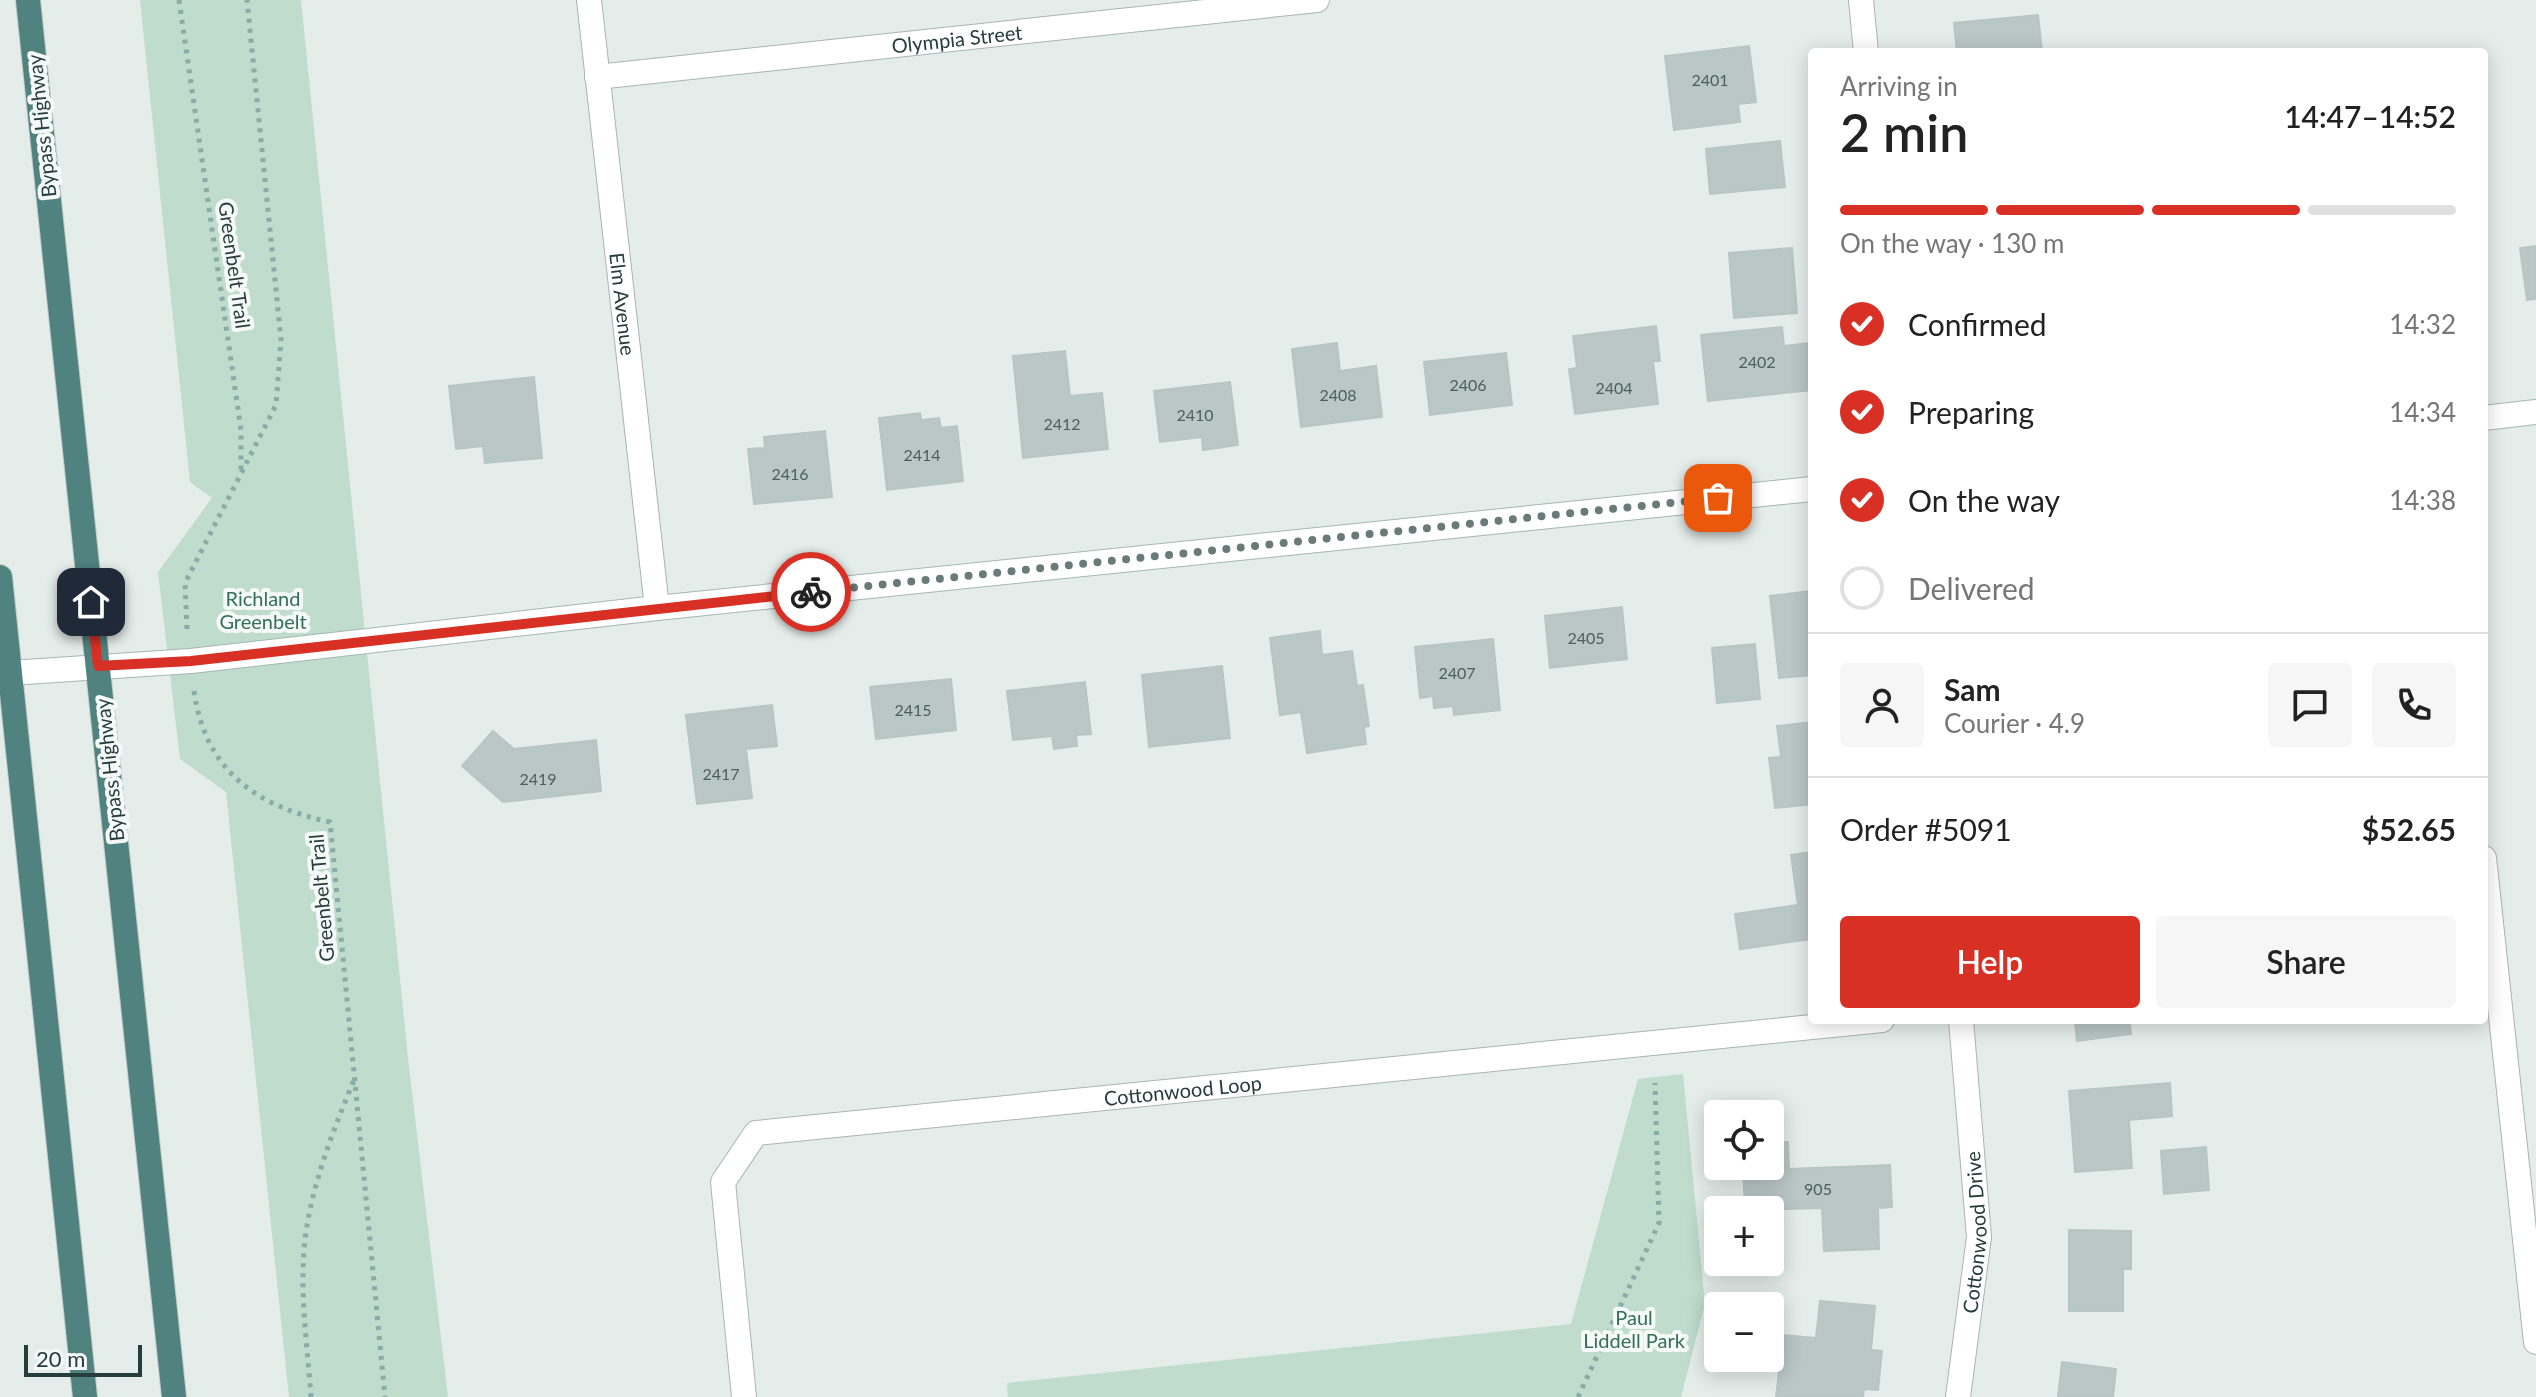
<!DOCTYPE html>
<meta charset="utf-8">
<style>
:root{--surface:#fff;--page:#f6f6f6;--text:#222;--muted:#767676;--line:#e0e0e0;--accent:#d93025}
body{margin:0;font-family:Lato,sans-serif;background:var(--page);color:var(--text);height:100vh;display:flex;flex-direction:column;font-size:30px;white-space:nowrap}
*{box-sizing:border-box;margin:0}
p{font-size:26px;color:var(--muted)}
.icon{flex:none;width:44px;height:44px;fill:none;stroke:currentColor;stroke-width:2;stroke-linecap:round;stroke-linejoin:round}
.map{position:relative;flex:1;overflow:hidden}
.side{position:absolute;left:1808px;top:48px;width:680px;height:976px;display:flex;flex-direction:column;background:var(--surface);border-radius:8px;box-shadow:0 4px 20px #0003}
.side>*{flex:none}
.fabs{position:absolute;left:1704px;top:1100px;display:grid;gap:16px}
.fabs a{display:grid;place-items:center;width:80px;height:80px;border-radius:8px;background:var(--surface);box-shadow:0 4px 20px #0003;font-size:40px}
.scale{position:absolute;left:24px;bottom:20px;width:118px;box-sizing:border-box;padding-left:8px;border:4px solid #253d3b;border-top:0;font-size:22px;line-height:28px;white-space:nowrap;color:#253d3b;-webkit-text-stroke:6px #f5f9f8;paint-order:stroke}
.pin{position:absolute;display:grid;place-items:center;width:68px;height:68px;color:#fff;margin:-34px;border-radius:16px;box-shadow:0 4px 12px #0006}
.courier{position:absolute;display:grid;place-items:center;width:80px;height:80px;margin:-40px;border:6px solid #d93025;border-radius:50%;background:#fff;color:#222;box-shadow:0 2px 10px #0007}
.summary em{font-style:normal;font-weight:600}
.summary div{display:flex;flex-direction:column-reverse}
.summary{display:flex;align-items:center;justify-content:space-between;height:136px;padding:0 32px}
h1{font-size:52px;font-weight:600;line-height:60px}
.bar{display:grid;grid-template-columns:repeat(4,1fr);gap:12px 8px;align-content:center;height:96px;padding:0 32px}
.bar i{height:10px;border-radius:6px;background:var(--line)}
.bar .on{background:var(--accent)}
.bar p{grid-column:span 4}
.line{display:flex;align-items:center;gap:20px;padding:0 32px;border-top:2px solid var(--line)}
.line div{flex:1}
.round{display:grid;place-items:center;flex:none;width:84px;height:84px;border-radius:8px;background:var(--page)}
ol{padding:0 32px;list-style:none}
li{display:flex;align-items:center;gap:24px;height:88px}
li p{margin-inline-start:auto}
li .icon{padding:8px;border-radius:50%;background:var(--accent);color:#fff;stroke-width:4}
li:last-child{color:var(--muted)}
li i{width:44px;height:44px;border:4px solid var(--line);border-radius:50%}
.action{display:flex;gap:16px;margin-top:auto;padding:16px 32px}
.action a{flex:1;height:92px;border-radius:8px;background:var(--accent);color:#fff;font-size:32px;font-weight:600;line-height:92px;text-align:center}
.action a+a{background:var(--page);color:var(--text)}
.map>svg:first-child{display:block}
.green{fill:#bfdccc}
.building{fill:#bac7c4;stroke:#b7c6c2;stroke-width:2}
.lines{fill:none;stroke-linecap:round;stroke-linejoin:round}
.minor-casing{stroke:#a8b5b2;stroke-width:26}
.tertiary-casing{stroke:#a8b5b2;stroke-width:26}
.secondary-casing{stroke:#a4b7b4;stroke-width:26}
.trunk-casing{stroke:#c2c9c8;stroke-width:26}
.path{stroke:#88ada8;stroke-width:5;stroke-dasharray:4 6;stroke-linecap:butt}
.minor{stroke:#fff;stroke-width:24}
.tertiary{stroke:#fff;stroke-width:24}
.secondary{stroke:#fff;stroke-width:24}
.trunk{stroke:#508280;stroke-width:24}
.done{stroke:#687b78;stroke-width:8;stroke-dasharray:0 14.4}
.route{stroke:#d93025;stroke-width:10}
.labels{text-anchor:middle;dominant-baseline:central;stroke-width:8;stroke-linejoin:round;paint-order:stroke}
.number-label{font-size:16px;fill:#4a605d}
.street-label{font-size:20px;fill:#253d3b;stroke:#f5f9f8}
.park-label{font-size:20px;fill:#337055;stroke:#f5f9f8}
</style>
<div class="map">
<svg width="2536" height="1397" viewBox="0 0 2536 1397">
<rect width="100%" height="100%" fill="#e5edea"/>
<g class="green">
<polygon points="140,0 301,0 408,1058 448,1397 289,1397 226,792 180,759 158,572 212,498 190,482"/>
<polygon points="1683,1074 1705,1304 1681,1397 1008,1397 1007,1383 1571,1324 1638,1079"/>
</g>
<g class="building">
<polygon points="2038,15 2042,52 1957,52 1954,23"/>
<polygon points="1749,46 1756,102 1738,104 1740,122 1674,130 1665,56"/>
<polygon points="1780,141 1785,187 1710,194 1706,149"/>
<polygon points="2536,246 2536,299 2527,300 2520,248"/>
<polygon points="1792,248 1797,313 1734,318 1729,253"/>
<polygon points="1656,326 1660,361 1653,361 1658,404 1575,414 1569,369 1577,368 1573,336"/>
<polygon points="1782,327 1784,346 1809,343 1812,390 1708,401 1701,335"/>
<polygon points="1337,343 1340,371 1376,366 1382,417 1301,427 1292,349"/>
<polygon points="1065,351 1070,396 1102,393 1108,449 1023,458 1013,356"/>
<polygon points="1506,353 1512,405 1430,415 1424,362"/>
<polygon points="534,377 542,458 485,463 483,446 456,449 449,386"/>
<polygon points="1230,382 1238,445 1203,450 1202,437 1160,442 1154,391"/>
<polygon points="920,413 921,420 939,418 941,428 957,426 963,481 887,490 879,418"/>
<polygon points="825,431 832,497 754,504 748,449 765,448 764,437"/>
<polygon points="1812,591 1812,675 1779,678 1770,596"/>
<polygon points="1622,607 1627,659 1550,668 1545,616"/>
<polygon points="1320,631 1322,655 1352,651 1357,686 1363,685 1369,726 1364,727 1366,744 1307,753 1301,712 1280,715 1270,638"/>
<polygon points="1493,639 1500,710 1454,715 1453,706 1434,708 1433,696 1420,698 1415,647"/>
<polygon points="1755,644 1760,699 1717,703 1712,648"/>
<polygon points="1222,666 1230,738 1149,747 1142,675"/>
<polygon points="951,679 956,730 876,739 870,687"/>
<polygon points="1085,682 1091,734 1076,735 1077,746 1054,749 1052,736 1013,740 1007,691"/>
<polygon points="772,705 777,746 746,749 752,798 697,804 686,715"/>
<polygon points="1812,722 1812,804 1775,808 1769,758 1781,757 1777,726"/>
<polygon points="493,731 514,749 596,740 601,791 503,802 462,766"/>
<polygon points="1812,852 1812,939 1740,949 1735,914 1798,905 1791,855"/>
<polygon points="2075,1020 2129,1020 2131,1034 2077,1041"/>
<polygon points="2170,1083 2172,1116 2129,1120 2132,1168 2075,1172 2069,1091"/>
<polygon points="1770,1142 1788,1142 1789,1169 1890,1165 1892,1207 1878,1208 1879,1249 1824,1251 1822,1208 1745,1210 1743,1166 1770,1166"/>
<polygon points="2206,1147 2209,1190 2164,1194 2161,1151"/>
<polygon points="2069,1230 2131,1231 2131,1269 2123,1269 2123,1311 2069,1311"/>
<polygon points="1820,1301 1875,1306 1871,1350 1882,1351 1878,1390 1864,1389 1863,1397 1776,1397 1783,1335 1816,1338"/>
<polygon points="2062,1362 2116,1369 2113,1397 2058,1397"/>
</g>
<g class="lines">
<g class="minor-casing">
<g id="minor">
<path id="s1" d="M589,0l68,608"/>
<path id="s2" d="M597,77l720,-77"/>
<polyline points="2484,858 2536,1342"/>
<path id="s3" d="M744,1397l-21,-215 33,-49 1126,-113"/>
</g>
</g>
<g class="tertiary-casing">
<g id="tertiary">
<polyline points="1861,0 1866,52"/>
<path id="s4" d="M1958,1397l21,-160 -18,-217"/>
</g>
</g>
<g class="secondary-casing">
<g id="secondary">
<polyline points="2484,418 2536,412"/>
<polyline points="10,673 191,661 657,608 1812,489"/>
</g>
</g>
<g class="trunk-casing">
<g id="trunk">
<polyline points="28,0 174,1397"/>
<polyline points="0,577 85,1397"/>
</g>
</g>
<g class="path">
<polyline points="179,0 241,430 241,471"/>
<polyline points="187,629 185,583 276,405 281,340 247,0"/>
<path d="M194,691c11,78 60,115 136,131l55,575"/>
<path d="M311,1397c-4,-57 -14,-120 -3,-177 9,-49 27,-94 46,-140"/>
<polyline points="1578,1397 1659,1223 1655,1083"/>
</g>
<use href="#minor" class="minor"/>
<use href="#tertiary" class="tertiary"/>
<use href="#secondary" class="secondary"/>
<use href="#trunk" class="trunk"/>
</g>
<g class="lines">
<polyline class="done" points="811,592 1718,498"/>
<polyline class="route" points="91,602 98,666 191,661 811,592"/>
</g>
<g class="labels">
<g class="number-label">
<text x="1710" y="79">2401</text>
<text x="1757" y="361">2402</text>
<text x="1468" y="384">2406</text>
<text x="1614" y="387">2404</text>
<text x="1338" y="394">2408</text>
<text x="1195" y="414">2410</text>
<text x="1062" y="423">2412</text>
<text x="922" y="454">2414</text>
<text x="790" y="473">2416</text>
<text x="1586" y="637">2405</text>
<text x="1457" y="672">2407</text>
<text x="913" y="709">2415</text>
<text x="721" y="773">2417</text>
<text x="538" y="778">2419</text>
<text x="1818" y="1188">905</text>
</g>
<g class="street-label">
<text stroke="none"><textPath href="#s2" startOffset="362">Olympia Street</textPath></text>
<text transform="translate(41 126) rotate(-96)">Bypass Highway</text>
<text transform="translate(235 265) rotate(82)">Greenbelt Trail</text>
<text stroke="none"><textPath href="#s1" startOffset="306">Elm Avenue</textPath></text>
<text transform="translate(109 770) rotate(-96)">Bypass Highway</text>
<text transform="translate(321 898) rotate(-95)">Greenbelt Trail</text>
<text stroke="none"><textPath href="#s3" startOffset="704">Cottonwood Loop</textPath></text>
<text stroke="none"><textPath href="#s4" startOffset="166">Cottonwood Drive</textPath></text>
</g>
<g class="park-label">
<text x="263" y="598">Richland<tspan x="263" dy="23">Greenbelt</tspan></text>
<text x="1634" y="1317">Paul<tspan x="1634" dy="23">Liddell Park</tspan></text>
</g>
</g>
</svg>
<div class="fabs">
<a><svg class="icon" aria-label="locate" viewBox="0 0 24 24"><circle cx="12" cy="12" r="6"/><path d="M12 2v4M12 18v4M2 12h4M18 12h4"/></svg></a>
<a>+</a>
<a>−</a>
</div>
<div class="scale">20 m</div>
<div class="pin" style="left:1718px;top:498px;background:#ea580c"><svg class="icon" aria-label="bag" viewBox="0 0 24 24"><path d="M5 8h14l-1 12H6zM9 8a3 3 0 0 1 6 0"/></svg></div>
<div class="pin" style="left:91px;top:602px;background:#1f2937"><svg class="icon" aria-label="home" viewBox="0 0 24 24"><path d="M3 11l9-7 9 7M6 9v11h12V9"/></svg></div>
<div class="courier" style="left:811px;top:592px"><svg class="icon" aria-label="bike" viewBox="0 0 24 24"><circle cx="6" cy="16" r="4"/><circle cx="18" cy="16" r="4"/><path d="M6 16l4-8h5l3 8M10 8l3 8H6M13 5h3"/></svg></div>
<section class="side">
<div class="summary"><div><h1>2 min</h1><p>Arriving in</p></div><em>14:47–14:52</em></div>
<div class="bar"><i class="on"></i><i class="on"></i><i class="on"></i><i></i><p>On the way · 130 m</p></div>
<ol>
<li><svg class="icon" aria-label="check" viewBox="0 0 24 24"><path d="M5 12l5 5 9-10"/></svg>Confirmed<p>14:32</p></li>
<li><svg class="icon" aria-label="check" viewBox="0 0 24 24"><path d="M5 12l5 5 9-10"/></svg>Preparing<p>14:34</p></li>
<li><svg class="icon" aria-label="check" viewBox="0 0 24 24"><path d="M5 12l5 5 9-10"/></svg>On the way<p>14:38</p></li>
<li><i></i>Delivered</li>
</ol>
<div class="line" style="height:144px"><a class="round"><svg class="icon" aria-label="person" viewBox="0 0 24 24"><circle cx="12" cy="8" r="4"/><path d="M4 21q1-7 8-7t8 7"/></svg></a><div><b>Sam</b><p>Courier · 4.9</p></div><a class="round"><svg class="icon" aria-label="chat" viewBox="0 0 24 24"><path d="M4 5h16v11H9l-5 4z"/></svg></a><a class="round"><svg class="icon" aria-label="phone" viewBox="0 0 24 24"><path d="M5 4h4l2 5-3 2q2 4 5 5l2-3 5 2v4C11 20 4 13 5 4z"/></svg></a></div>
<div class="line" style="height:104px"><div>Order #5091</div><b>$52.65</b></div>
<div class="action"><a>Help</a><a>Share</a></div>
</section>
</div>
